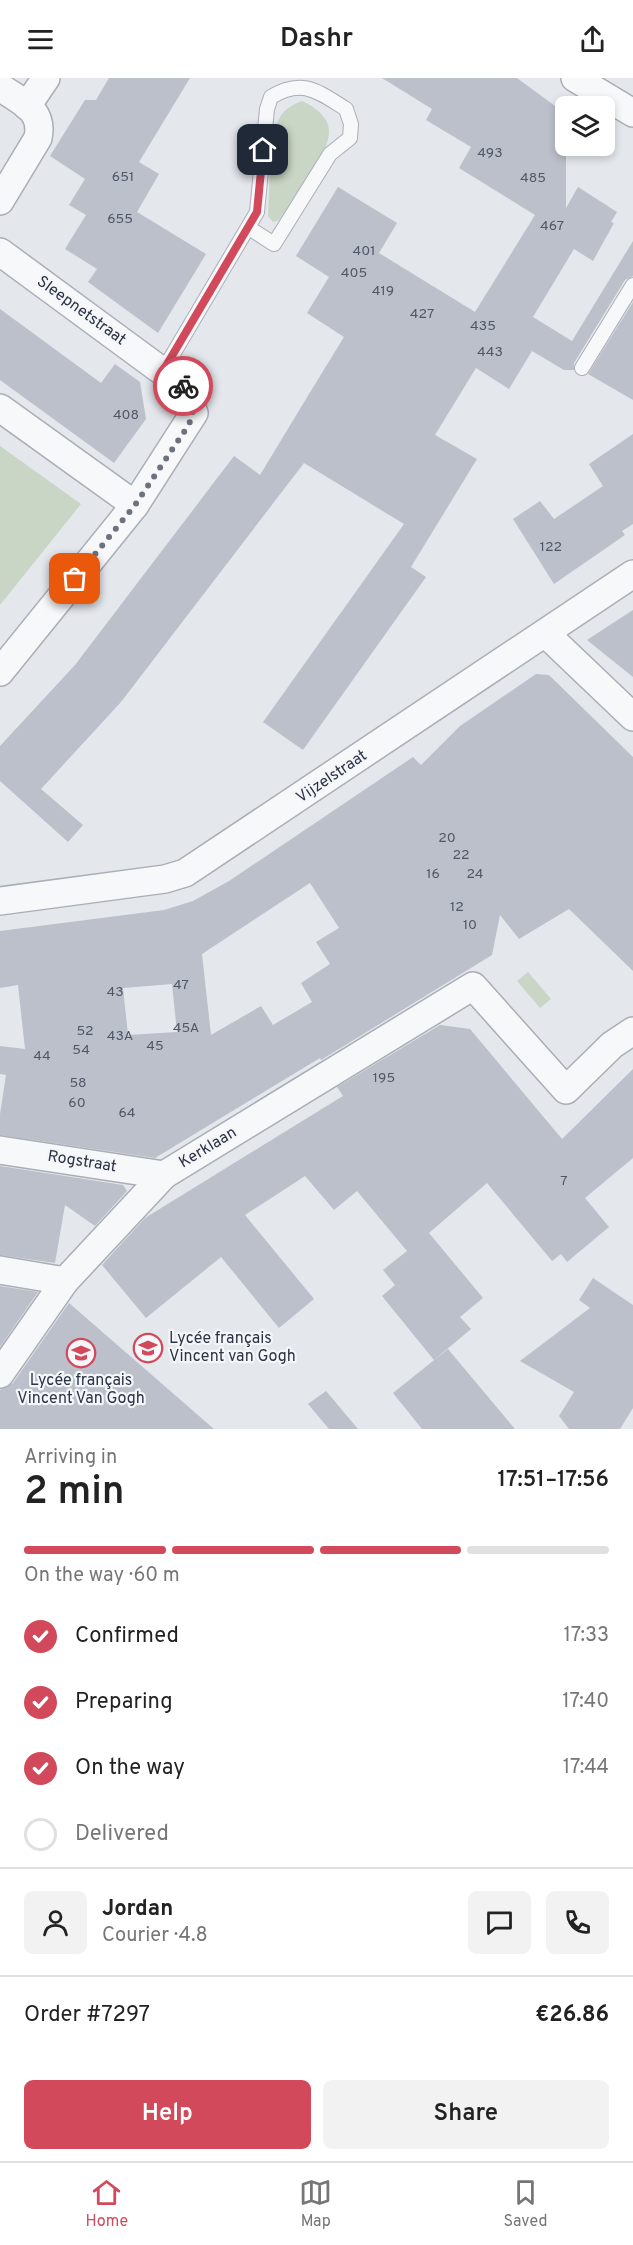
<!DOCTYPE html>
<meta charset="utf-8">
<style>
:root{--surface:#fff;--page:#f2f2f2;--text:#222;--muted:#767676;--line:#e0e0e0;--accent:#d1495b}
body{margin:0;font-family:Overpass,sans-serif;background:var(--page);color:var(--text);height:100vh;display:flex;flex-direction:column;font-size:22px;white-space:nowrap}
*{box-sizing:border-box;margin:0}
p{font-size:20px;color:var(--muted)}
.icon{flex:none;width:33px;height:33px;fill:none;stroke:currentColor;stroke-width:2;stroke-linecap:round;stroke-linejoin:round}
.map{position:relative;height:1351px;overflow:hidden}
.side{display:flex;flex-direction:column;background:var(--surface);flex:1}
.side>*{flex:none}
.buttons{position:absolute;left:555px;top:18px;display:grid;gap:12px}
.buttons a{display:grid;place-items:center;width:60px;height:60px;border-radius:9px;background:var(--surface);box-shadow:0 3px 9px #0003;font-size:30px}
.pin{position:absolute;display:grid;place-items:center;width:51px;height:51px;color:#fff;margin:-26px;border-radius:12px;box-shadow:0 3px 9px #0006}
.courier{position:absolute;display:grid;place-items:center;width:60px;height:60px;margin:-30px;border:4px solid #d1495b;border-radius:50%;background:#fff;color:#222;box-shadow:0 2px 8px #0007}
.overview em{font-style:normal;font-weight:600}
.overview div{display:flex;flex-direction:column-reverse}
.overview{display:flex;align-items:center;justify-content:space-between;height:102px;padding:0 24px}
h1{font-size:39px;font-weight:600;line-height:45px}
.bar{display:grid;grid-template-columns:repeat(4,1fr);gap:9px 6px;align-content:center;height:72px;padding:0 24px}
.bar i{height:8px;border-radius:4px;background:var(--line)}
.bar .selected{background:var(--accent)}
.bar p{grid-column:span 4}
.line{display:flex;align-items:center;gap:15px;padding:0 24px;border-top:2px solid var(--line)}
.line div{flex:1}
.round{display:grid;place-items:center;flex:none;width:63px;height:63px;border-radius:9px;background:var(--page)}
ol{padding:0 24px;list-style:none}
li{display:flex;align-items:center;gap:18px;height:66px}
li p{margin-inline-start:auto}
li .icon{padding:6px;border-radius:50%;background:var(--accent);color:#fff;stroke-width:4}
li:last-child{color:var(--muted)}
li i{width:33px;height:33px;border:3px solid var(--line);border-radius:50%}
.action{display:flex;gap:12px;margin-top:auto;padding:12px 24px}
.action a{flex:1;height:69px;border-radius:9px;background:var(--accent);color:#fff;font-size:24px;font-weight:600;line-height:69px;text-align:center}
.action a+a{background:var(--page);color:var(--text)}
header{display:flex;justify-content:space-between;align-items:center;height:78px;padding:0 24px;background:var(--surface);font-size:27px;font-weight:600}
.tabs{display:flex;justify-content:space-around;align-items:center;height:84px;border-top:2px solid var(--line);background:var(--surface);font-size:16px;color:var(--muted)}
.tabs a{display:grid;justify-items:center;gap:3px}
.tabs .selected{color:var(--accent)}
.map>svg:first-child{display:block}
.green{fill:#c9d6c5}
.building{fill:#bbc0ca;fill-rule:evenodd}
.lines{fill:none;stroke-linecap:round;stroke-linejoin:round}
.service-casing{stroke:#a9aeb7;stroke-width:16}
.minor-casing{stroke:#a9aeb7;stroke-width:30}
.service{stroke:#f7f8fa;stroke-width:14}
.minor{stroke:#f7f8fa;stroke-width:27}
.done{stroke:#6c737f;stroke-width:6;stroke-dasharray:0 10.8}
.route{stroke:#d1495b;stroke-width:8}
.labels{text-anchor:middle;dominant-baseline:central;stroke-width:4.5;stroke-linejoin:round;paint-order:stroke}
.number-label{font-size:14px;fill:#4f5766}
.street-label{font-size:16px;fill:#2b3445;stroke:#f4f6f9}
.poi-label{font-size:16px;fill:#2b3445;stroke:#f4f6f9;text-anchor:start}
</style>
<header><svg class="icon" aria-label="menu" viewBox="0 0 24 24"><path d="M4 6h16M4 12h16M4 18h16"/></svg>Dashr<svg class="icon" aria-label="share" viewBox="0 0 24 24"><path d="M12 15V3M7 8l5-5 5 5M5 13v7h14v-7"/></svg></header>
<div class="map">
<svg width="633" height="1351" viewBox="0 0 633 1351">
<rect width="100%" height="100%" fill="#e4e7ec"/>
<g class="green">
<path d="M302,23c12,5 27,16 27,30 0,26 -36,68 -50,89l-6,2 -5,-6c2,-27 0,-75 12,-99 4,-8 14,-13 22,-16z"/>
<polygon points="0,368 81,426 0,527"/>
<polygon points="528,894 551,921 540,930 517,903"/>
</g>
<g class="building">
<polygon points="109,0 190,0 139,84 159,96 137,134 206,176 158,255 88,204 97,191 65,171 86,137 69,127 85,101 50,78 85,22 96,22"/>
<polygon points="382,0 517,0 566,36 566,130 578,109 617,134 611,144 614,145 593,183 574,171 533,239 572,263 633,163 633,198 625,202 574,285 574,292 564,292 532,273 509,311 476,290 435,357 477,381 411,489 426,499 303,672 263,644 404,446 304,385 121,624 41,711 83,747 68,764 0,703 0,668 75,587 234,378 260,397 309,316 344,259 307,235 329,199 296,178 338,109 397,145 379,175 475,234 535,137 459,90 471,69 426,42 432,31"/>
<polygon points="633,224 633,322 588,296"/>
<polygon points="0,231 101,305 115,286 140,304 146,341 114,385 0,302"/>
<polygon points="633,356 633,446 622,453 625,457 554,506 513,441 540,423 554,441 603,408 589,386"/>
<polygon points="633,532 633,599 587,562"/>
<path d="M536,596l13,1 84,82v214l-64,-62 -50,30 -19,-24 -8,40 -171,105 -1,-2 -165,100 -155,-23v-21l6,-39 -6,-1v-28l25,3 -7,-64 -18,3v-57l164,-21 29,-9 36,-20 184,-124 8,8 39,-39zM310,805l29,45 -23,14 14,22 -29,19 11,19 -39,23 -12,-19 -50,29 -9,-81zM172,906l5,48 -49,3 -5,-47z"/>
<polygon points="440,947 470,951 562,1061 633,991 633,1080 585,1120 609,1149 567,1184 561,1176 552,1183 487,1105 429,1155 483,1220 460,1239 471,1251 434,1282 382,1218 395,1207 383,1192 407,1173 357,1113 334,1132 305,1098 245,1137 314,1221 279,1250 221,1179 146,1240 102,1187 145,1140 343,1018 337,1009"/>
<polygon points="0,1088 123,1107 127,1113 95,1148 65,1127 55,1185 0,1177"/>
<polygon points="593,1200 633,1227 633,1330 620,1351 569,1351 559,1338 574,1314 520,1283 590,1230 579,1222"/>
<polygon points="0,1208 38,1214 0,1269"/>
<polygon points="69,1225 214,1351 0,1351 0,1312 13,1305"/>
<polygon points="448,1271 494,1326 515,1351 422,1351 393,1315"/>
<polygon points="326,1313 358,1351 329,1351 308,1326"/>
</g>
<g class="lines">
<g class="service-casing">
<g id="service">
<polyline points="582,290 633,207"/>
<path d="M163,293l94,-159 10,-103 4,-12c31,-19 46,-6 75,12l5,15 -1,14 -20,16 -56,90 -25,-16"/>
</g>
</g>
<g class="minor-casing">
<g id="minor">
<polyline points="575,0 633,35"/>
<path d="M0,9c21,15 44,22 38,51l-38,63"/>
<polyline points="27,28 46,0"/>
<polyline points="0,174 185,310 194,335 135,427 0,594"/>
<polyline points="0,330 135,427"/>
<polyline points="546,556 633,639"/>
<polyline points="0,823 165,801 185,795 633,496"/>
<polyline points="0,1072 164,1097"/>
<polyline points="0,1192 65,1203"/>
<polyline points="0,1296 65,1203 164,1097 473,908 566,1012 612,967 633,953"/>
</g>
</g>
<use href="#service" class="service"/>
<use href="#minor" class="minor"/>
</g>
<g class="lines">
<path class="done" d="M75,501l60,-74 53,-79c7,-14 7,-27 -5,-40"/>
<polyline class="route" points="183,308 163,293 257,134 263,72"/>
</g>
<defs>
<g id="school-ring" transform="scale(1.5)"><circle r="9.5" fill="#f4f6f9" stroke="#d1495b" stroke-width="1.5"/><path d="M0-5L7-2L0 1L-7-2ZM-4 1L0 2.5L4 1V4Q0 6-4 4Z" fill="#d1495b"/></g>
</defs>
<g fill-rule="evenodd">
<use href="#school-ring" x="148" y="1270"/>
<use href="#school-ring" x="81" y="1275"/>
</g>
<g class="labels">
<g class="number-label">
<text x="490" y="75">493</text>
<text x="123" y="99">651</text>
<text x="533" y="100">485</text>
<text x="120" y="141">655</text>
<text x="552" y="148">467</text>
<text x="364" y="173">401</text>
<text x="354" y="195">405</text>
<text x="383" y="213">419</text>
<text x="422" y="236">427</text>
<text x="483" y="248">435</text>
<text x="490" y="274">443</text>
<text x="126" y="337">408</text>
<text x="551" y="469">122</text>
<text x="447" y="760">20</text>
<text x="461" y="777">22</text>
<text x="433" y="796">16</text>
<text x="475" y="796">24</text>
<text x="457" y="829">12</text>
<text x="470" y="847">10</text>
<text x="181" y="907">47</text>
<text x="115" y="914">43</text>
<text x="186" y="950">45A</text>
<text x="85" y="953">52</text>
<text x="120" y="958">43A</text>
<text x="155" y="968">45</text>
<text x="81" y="972">54</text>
<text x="42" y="978">44</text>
<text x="384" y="1000">195</text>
<text x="78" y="1005">58</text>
<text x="77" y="1025">60</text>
<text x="127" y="1035">64</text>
<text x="564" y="1103">7</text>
</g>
<g class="street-label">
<text transform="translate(81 233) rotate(36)">Sleepnetstraat</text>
<text transform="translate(332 699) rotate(-34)">Vijzelstraat</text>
<text transform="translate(208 1070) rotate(-31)">Kerklaan</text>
<text transform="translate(82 1084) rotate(9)">Rogstraat</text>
</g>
<g class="poi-label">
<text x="169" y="1261">Lycée français<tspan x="169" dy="18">Vincent van Gogh</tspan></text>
<text x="81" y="1303" text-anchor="middle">Lycée français<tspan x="81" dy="18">Vincent Van Gogh</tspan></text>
</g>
</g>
</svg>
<div class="buttons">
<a><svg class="icon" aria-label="layers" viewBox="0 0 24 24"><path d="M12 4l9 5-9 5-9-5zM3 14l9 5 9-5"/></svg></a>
</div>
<div class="pin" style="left:75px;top:501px;background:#ea580c"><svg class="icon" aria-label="bag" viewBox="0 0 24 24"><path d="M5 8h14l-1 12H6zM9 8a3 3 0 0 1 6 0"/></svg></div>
<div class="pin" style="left:263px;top:72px;background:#1f2937"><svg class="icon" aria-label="home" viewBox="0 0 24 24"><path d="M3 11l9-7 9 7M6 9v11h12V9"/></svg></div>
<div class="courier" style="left:183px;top:308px"><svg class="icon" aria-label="bike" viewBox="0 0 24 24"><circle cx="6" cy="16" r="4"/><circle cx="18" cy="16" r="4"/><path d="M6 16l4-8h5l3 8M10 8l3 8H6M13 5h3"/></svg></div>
</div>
<section class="side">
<div class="overview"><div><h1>2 min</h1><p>Arriving in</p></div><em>17:51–17:56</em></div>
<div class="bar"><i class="selected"></i><i class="selected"></i><i class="selected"></i><i></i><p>On the way · 60 m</p></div>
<ol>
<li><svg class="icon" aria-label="check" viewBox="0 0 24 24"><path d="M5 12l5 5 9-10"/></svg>Confirmed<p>17:33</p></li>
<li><svg class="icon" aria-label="check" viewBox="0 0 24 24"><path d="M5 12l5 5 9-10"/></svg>Preparing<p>17:40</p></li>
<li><svg class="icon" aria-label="check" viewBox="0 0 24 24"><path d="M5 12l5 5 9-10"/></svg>On the way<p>17:44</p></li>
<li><i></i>Delivered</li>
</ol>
<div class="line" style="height:108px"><a class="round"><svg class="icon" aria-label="person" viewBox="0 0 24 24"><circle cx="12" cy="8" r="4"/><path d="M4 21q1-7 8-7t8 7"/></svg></a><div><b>Jordan</b><p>Courier · 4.8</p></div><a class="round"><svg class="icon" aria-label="chat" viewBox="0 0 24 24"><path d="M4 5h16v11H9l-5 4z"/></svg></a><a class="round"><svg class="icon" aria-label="phone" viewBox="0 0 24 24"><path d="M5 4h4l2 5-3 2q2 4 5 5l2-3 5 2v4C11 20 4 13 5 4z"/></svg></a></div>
<div class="line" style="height:78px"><div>Order #7297</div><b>€26.86</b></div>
<div class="action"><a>Help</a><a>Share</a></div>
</section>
<nav class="tabs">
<a class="selected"><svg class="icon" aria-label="home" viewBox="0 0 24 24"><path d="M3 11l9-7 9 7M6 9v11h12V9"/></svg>Home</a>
<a><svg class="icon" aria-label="map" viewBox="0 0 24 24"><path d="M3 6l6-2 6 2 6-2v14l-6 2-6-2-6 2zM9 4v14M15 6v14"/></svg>Map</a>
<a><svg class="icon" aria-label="saved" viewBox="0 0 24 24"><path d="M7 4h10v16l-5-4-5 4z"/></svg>Saved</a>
</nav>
